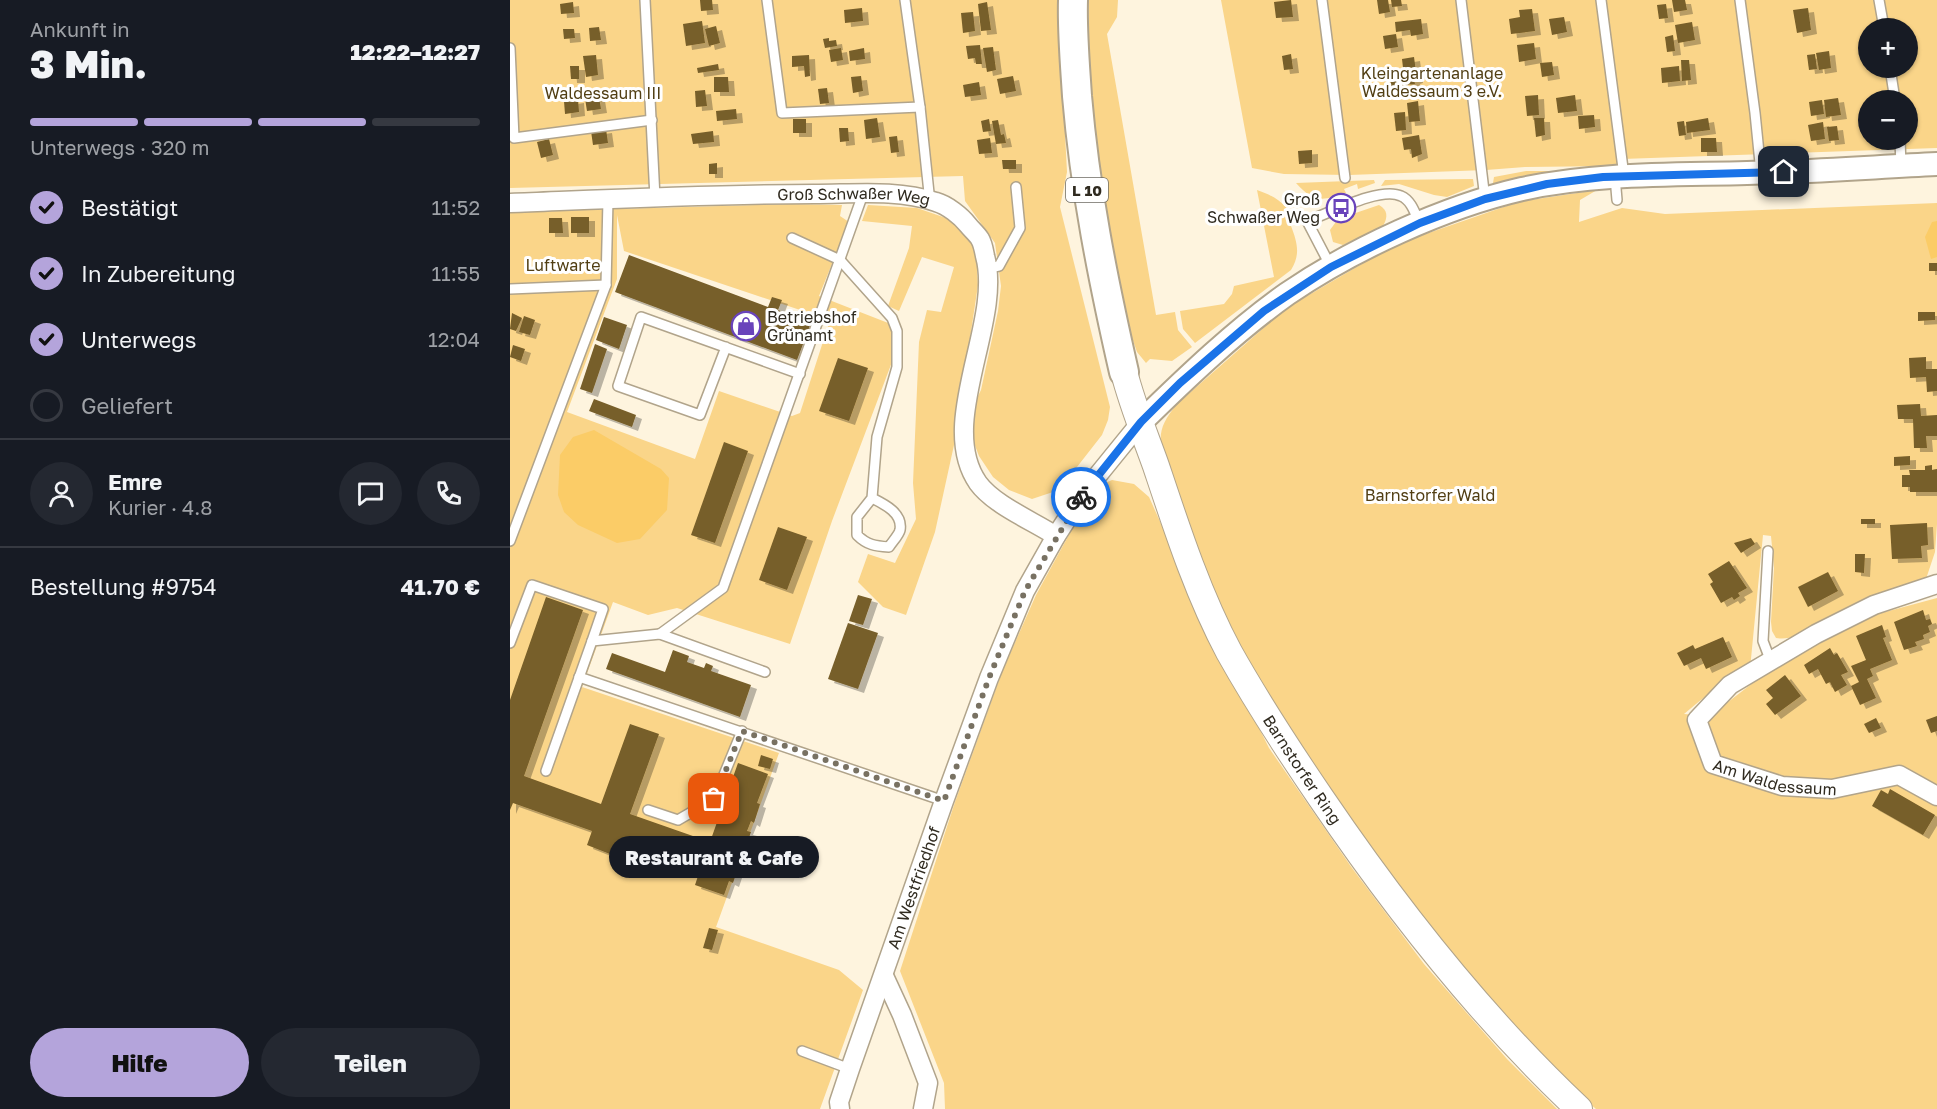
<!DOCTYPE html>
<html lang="de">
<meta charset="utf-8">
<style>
:root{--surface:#171b24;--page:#242831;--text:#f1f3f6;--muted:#9ea1a6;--line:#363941;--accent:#b4a4db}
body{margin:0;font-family:"Golos Text",sans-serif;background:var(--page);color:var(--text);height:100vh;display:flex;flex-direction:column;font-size:22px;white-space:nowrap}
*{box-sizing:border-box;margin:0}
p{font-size:20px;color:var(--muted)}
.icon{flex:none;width:33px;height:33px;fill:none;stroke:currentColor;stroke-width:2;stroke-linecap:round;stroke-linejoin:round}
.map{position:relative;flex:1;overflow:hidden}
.panel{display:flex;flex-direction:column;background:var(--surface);width:510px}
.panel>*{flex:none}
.tools{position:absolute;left:1348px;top:18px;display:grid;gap:12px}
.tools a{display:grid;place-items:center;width:60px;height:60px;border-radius:50%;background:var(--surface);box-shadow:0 2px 4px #0004;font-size:30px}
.pin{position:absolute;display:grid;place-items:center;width:51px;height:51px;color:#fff;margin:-26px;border-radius:12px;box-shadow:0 3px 9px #0006}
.courier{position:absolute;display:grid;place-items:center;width:60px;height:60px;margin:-30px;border:4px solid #1a73e8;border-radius:50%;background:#fff;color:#222;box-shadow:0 2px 8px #0007}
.bubble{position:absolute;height:42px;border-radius:21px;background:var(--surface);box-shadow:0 2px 4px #0004;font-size:20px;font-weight:800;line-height:42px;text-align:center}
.summary em{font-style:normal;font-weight:800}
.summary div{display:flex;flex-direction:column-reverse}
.summary{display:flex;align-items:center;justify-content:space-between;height:102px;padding:0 30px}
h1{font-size:39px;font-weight:800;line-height:45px}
.bar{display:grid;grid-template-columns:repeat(4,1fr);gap:9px 6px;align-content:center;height:72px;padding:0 30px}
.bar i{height:8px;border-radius:4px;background:var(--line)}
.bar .on{background:var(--accent)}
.bar p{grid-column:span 4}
.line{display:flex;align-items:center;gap:15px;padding:0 30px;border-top:2px solid var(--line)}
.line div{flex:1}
.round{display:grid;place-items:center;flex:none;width:63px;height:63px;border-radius:32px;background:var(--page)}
ol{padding:0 30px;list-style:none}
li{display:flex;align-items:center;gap:18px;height:66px}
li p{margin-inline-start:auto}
li .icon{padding:6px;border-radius:50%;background:var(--accent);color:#111;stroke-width:4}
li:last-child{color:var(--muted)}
li i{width:33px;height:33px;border:3px solid var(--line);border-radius:50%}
.cta{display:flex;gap:12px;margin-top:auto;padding:12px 30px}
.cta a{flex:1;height:69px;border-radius:36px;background:var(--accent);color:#111;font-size:24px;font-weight:800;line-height:69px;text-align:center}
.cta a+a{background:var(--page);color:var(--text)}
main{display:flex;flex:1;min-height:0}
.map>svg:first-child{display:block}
.green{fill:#fad589;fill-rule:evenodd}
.water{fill:#fbcc67}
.building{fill:#775e29;filter:url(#shadow)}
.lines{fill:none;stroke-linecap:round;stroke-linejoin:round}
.service-casing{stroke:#b1a48b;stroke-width:12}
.minor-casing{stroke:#b1a48b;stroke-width:21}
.tertiary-casing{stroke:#b1a48b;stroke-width:26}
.secondary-casing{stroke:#b1a48b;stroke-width:28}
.trunk-casing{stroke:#b1a48b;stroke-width:32}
.service{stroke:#fff;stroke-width:9}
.minor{stroke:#fff;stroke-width:18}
.tertiary{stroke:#fff;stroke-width:22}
.secondary{stroke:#fff;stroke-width:26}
.trunk{stroke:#fff;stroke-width:28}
.done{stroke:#787162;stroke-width:6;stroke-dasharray:0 10.8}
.route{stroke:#1a73e8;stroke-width:8}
.labels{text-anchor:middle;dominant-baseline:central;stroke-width:6;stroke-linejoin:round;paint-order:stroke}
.shield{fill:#fff;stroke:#6e6b63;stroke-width:1.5}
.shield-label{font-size:15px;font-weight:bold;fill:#302b20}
.park-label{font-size:16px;fill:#513e13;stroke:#fff}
.street-label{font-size:16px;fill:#302b20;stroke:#fff}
.poi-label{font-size:16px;fill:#302b20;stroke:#fff;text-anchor:end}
</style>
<main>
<section class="panel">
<div class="summary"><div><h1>3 Min.</h1><p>Ankunft in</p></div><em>12:22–12:27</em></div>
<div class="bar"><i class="on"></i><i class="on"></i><i class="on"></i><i></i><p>Unterwegs · 320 m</p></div>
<ol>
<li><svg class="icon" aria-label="check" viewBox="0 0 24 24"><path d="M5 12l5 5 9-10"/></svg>Bestätigt<p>11:52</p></li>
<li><svg class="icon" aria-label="check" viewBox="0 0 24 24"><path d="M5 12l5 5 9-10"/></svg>In Zubereitung<p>11:55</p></li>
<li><svg class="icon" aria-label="check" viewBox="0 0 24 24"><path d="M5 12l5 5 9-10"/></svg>Unterwegs<p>12:04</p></li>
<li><i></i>Geliefert</li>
</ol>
<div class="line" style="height:108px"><a class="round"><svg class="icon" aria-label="person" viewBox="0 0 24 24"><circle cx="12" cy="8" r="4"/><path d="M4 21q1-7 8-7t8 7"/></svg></a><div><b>Emre</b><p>Kurier · 4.8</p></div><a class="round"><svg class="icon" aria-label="chat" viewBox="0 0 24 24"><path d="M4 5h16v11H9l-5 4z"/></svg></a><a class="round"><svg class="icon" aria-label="phone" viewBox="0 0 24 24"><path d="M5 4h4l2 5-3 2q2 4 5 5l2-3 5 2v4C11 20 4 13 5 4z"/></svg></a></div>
<div class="line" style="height:78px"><div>Bestellung #9754</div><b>41.70 €</b></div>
<div class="cta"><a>Hilfe</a><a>Teilen</a></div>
</section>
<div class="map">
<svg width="1427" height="1109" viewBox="0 0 1427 1109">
<defs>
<filter id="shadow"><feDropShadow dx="6" dy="4" stdDeviation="0" flood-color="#0004"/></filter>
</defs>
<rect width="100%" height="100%" fill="#fef4de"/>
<g class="green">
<polygon points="0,0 548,0 557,172 550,207 600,407 598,420 592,435 549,490 522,499 499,490 483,477 469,456 461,435 462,408 471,390 488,311 491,286 485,243 455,201 453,176 0,188"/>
<polygon points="578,0 608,0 607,17 597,34 646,315 665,312 668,330 682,347 662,361 640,359 636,363 627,352 616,321 588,174 579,75"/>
<path d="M711,0h716v148l-315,11 -8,7 -89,1 -39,3 -137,5 -65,-1 -32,-6zM1359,28h39v40h-39zM1359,100h39v40h-39z"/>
<polygon points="1016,171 1067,171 986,186 983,183 984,177"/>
<polygon points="963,179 964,186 937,197 924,195 889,184 871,186 875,180"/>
<path d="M864,180l1,3 -17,6 -1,-5 -13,5 2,4c-24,8 -32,10 -50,-10z"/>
<path d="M747,190c18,6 32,15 39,34l-5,2c6,16 10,28 0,44l-96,73 -12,-14 -3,-18 44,-7 8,-10 2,-8 40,-9z"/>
<path d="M1087,190l-17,10 -1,22 43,-14 43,6 272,-11v321l-2,28 -9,27c-28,11 -55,21 -82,32 -21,9 -45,31 -68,27l-4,-7 -1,-9 3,-54 -3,-32 -8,-1 -13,134c-25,12 -45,27 -66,45l26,2 44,-34 59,-40 61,-27 63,-17v511h-341l-40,-35 -124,-140 -148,-207 -37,-66 -32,-67 -51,-136c-7,-24 -3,-34 13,-54l108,-95 92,-54 40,-18 101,-35z"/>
<path d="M282,204l50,1 -2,11 9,6 -30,74 82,32 -9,34 -60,159 -42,123 -113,-36 -29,7 -35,-13 -31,85 197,66 -63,174 123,43 24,20 -43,119h-310v-897zM107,215l7,36 206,69 -30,93 -8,3 -73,-25 -24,68 -128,-47 50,-133z"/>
<polygon points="358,205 407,208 436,218 454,230 466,251 468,285 444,445 425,532 396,615 373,607 348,582 358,554 385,563 406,519 403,483 409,342 417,310 431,312 444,267 412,257 389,311 378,306 399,248 402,226 352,221"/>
<path d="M869,205c9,5 9,12 4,21l-40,19 -10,-3 -3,-12 8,-11z"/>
<polygon points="602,480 624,484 639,497 688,606 759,748 842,868 914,964 997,1059 1047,1109 435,1109 434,1083 390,971 445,802 492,672 526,595 573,509 589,488 595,483"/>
</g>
<g class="water">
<polygon points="1427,221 1427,257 1421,259 1415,237 1422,222"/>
<polygon points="84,430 151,469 159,478 157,510 130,539 107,543 68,525 54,512 48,495 50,455 63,437"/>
</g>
<g class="building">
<polygon points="190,0 202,0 203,10 191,11"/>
<polygon points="781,0 783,17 766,18 764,2"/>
<polygon points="867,0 878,0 880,12 869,14"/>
<polygon points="881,0 891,0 892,6 882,7"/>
<polygon points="1162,0 1175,0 1177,10 1164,12"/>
<polygon points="63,2 64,13 51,14 50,4"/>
<polygon points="477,2 481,30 471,31 468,4"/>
<polygon points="1156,4 1158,18 1149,19 1147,5"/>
<polygon points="352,8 353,21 335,23 334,10"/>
<polygon points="1298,8 1301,30 1287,33 1283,10"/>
<polygon points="1022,9 1025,31 1001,34 999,19 1010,17 1009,10"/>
<polygon points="463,12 465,31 453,33 451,13"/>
<polygon points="1054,17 1057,32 1042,35 1039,19"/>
<polygon points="911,19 913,34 901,36 900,30 886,32 885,22"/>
<polygon points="192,21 195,43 176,46 173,24"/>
<polygon points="1182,22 1185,40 1168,43 1165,25"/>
<polygon points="206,26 210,43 199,46 195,29"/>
<polygon points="89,27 91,40 80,41 79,28"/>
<polygon points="53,29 64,29 65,38 54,39"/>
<polygon points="886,34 888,47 875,49 873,36"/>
<polygon points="1163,35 1165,51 1157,52 1155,37"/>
<polygon points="319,38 319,41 326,40 327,46 315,48 313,39"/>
<polygon points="1024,43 1026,59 1009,62 1007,45"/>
<polygon points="470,45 472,64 466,64 465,58 458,59 456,46"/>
<polygon points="483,47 486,70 477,72 473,48"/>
<polygon points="331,48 333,60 321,62 319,50"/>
<polygon points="354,48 355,59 340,61 339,51"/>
<polygon points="1319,51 1321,68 1309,70 1306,53"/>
<polygon points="781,54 783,69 774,70 772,56"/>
<polygon points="1305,54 1307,69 1299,70 1297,55"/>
<polygon points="86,55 88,75 76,77 73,56"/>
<polygon points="299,55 300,76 295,77 294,66 282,67 282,56"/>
<polygon points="904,57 907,79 904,80 905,84 895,85 892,59"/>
<polygon points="1171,60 1179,60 1181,80 1172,81"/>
<polygon points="1042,62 1044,75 1032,77 1030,63"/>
<polygon points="208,64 209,70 188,73 187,68"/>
<polygon points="60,66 69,66 69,79 61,79"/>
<polygon points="1169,66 1170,81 1152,83 1151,68"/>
<polygon points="891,72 892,89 881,90 880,73"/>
<polygon points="351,76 353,91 343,93 341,77"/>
<polygon points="503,76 506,91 490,94 487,79"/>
<polygon points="204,77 218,77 219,92 204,92"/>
<polygon points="469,82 471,95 455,97 453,85"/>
<polygon points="317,88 319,103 310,104 308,89"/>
<polygon points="195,90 197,106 186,107 185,91"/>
<polygon points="88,91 91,109 77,111 74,92"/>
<polygon points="1028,95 1029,115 1017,116 1015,96"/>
<polygon points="1065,95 1067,111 1048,113 1046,98"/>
<polygon points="1328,98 1331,115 1316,117 1314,100"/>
<polygon points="68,99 69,112 55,114 54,101"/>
<polygon points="1312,100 1314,114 1301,116 1299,102"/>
<polygon points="908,101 910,121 899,122 897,103"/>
<polygon points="226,109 227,119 207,121 206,111"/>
<polygon points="895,112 896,130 886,131 884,113"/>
<polygon points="1084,115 1085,127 1069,129 1068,116"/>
<polygon points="367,118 370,137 356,139 354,120"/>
<polygon points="1024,118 1034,118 1035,135 1026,137"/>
<polygon points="1198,118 1200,130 1177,133 1176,122"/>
<rect x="283" y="119" width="13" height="14"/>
<polygon points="479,119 481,131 473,132 471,121"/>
<polygon points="488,120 491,135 494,134 496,143 486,144 482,121"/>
<polygon points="1174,121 1176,135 1169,136 1167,122"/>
<polygon points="1313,122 1315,139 1301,141 1298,125"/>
<polygon points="1327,126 1329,140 1319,141 1317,127"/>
<polygon points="329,128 338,128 339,141 330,142"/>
<polygon points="96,129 98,143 83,145 81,131"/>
<polygon points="203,131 204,142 183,144 181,134"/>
<polygon points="909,135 912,154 902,158 901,149 894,150 892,138"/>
<polygon points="387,136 389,152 381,153 379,137"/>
<polygon points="480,138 482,153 469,154 467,140"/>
<polygon points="1191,138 1206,138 1207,152 1191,152"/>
<polygon points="39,139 43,155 31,158 27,142"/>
<polygon points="802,150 802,163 789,164 788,151"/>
<polygon points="492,160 506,160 506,169 493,169"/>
<polygon points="207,163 207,174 199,174 199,164"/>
<rect x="61" y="217" width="18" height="16"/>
<polygon points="39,218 52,218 53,233 39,233"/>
<polygon points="119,255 258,307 262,297 272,300 268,310 301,323 287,360 105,292"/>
<rect x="1419" y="263" width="8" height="8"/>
<polygon points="1408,312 1425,312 1425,320 1408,321"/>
<polygon points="2,313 12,318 6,331 0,329"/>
<polygon points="14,316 25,320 20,335 9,332"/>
<polygon points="94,317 117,325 109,349 86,340"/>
<polygon points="85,344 97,349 82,393 70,389"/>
<polygon points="3,345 15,349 11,361 0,357"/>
<polygon points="1416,357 1416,369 1427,369 1427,391 1417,392 1416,377 1400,378 1399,358"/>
<polygon points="328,358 358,368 339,421 309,411"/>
<polygon points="84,399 126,415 122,427 79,411"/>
<polygon points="1410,404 1411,416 1427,415 1427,436 1416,436 1417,448 1404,448 1403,419 1388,419 1387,405"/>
<polygon points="214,442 238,451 205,543 181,535"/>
<polygon points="1400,456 1400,465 1384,466 1384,457"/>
<polygon points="1422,465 1422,470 1427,469 1427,492 1400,492 1400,487 1392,487 1392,475 1400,475 1399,470 1415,470 1415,466"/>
<rect x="1351" y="519" width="14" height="5"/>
<polygon points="1417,523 1418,545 1411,546 1412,558 1382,559 1380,525"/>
<polygon points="268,527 297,537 277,590 249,580"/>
<polygon points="1241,538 1245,544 1231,553 1224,543"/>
<polygon points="1345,554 1355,554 1354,573 1345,572"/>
<polygon points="1219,561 1237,588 1228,593 1230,596 1224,600 1222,597 1211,603 1200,584 1203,582 1198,574"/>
<polygon points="1318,572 1328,591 1298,607 1288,587"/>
<polygon points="348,595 362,599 353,625 339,621"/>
<polygon points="36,597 73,610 14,776 91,804 120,724 149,734 120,814 200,842 228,763 258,774 247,803 250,804 244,823 241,821 237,831 241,832 234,852 230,851 224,867 228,868 223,883 219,881 214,895 185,885 190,870 110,841 105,856 77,845 82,831 3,803 0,810 0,700"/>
<polygon points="1413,610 1416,620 1420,619 1422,624 1418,626 1420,632 1413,635 1414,639 1405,642 1407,646 1394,650 1384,622"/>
<polygon points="338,623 368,633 348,689 318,679"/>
<polygon points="1372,625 1376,637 1373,638 1382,660 1360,669 1363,676 1357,679 1366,698 1350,705 1341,686 1349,682 1341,666 1356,660 1346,636"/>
<polygon points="1213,637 1222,657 1196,669 1191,658 1174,666 1167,653 1183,645 1185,649"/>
<polygon points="1320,648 1324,655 1327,653 1338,672 1331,675 1337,685 1325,692 1320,682 1316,684 1308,669 1299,674 1294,665"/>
<polygon points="163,650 179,656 177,662 194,668 196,663 203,666 201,671 241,685 230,717 96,669 102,653 155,672"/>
<polygon points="1275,675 1291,696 1265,715 1256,704 1263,698 1256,690"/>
<polygon points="1427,716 1427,731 1421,733 1416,720"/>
<polygon points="1366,718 1371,728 1359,733 1354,724"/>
<polygon points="251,755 263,759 260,769 248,766"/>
<polygon points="1380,789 1425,815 1413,835 1362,806 1371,790 1378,794"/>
<polygon points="199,928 208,930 202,950 193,948"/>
</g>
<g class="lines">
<g class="service-casing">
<g id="service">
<polyline points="135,0 145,198"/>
<polyline points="257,0 272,113 410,107"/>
<polyline points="395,0 410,107 419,193"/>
<polyline points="812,0 835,178"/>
<polyline points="951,0 975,199"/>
<polyline points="1091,0 1114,176"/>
<polyline points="1230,0 1245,113 1251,173"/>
<polyline points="1369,0 1374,28"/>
<polyline points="0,48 4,138 142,120"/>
<polyline points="1380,68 1385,100"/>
<polyline points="1390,140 1391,166"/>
<polyline points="1105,177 1107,200"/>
<path d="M282,238l48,22 52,58 5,13v36l-20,70 -5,61 -15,19v18c10,10 18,11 32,12 3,-5 10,-12 11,-17 3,-17 -16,-26 -28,-32"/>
<path d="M821,267l-24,-46c21,-7 73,-35 94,-25 10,4 14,17 18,26"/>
<polyline points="479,268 489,266 510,228 506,187"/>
<polyline points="0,289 96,285"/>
<polyline points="216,347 190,415 108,386 131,317 290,374"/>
<polyline points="0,541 96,285 98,200"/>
<polyline points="1258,551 1253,641 1261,662"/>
<polyline points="150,634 213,588 353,194"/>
<polyline points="0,643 22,585 93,609 82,641"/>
<polyline points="69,677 434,801"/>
<polyline points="36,771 82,641 150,634 255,672"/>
<polyline points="138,810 168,820 204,799 232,731"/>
<polyline points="292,1051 340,1069"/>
</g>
</g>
<g class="minor-casing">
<g id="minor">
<path id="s1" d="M0,203c101,-4 203,-9 304,-9 40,0 83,-5 122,8 11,3 25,14 32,23 4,5 9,9 12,14 3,5 4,12 5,17 18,66 -49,167 -7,227 16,22 55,38 78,53"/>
<path id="s2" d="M1427,584l-63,21 -58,29 -86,51 -33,35 16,44 69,22 50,3 67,-14 38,21"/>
<polyline points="374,976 392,1015 418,1083 413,1109"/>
<path id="s3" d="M330,1109l-1,-7 11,-33 94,-268 45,-123 36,-87 31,-55 29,-45 56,-69"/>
</g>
</g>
<g class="tertiary-casing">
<path id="tertiary" d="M631,422c46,-45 94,-91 146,-128 66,-45 157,-87 235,-105 74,-16 150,-14 225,-16 63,-1 127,-6 190,-9"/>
</g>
<g class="secondary-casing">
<g id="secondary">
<path id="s4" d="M614,372c8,32 21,63 32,94 21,63 42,128 73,186 28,50 60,99 92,146 76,112 159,218 258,311"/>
</g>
</g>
<g class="trunk-casing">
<path id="trunk" d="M563,0c-1,32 2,64 4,96 8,94 26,184 47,276"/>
</g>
<use href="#service" class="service"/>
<use href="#minor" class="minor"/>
<use href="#tertiary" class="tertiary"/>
<use href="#secondary" class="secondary"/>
<use href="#trunk" class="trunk"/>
</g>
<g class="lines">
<polyline class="done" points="204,799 232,731 434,801 479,678 515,591 571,497"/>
<polyline class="route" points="571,497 631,422 670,383 754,311 821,267 910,223 975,199 1037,184 1093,177 1274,172"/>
</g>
<defs>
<g id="bus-ring" transform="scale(1.5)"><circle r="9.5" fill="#fff" stroke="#6943bb" stroke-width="1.5"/><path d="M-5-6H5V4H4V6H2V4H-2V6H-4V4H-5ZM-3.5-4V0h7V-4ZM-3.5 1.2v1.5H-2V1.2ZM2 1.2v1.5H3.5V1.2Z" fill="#6943bb"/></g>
<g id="shop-ring" transform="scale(1.5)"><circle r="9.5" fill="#fff" stroke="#6943bb" stroke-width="1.5"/><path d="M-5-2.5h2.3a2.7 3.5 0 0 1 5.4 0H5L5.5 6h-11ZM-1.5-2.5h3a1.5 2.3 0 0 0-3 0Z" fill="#6943bb"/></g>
</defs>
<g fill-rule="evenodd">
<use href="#bus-ring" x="831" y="208"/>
<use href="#shop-ring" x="236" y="326"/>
</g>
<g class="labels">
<rect class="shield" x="556" y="178" width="42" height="24" rx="4.5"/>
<g class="shield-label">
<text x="577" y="190">L 10</text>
</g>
<g class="park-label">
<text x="922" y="73">Kleingartenanlage<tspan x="922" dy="18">Waldessaum 3 e.V.</tspan></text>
<text x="93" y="93">Waldessaum III</text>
<text x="53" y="265">Luftwarte</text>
<text x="920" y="495">Barnstorfer Wald</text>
</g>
<g class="street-label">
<text stroke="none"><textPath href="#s1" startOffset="344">Groß Schwaßer Weg</textPath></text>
<text stroke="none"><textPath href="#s4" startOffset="438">Barnstorfer Ring</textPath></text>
<text stroke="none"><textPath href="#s2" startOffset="390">Am Waldessaum</textPath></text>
<text stroke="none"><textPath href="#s3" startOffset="234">Am Westfriedhof</textPath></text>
</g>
<g class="poi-label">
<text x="810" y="199">Groß<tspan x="810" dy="18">Schwaßer Weg</tspan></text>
<text x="257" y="317" text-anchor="start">Betriebshof<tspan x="257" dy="18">Grünamt</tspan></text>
</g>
</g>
</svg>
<div class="tools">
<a>+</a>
<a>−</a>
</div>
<div class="pin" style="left:204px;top:799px;background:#ea580c"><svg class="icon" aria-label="bag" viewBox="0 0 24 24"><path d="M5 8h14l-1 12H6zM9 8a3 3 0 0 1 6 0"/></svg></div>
<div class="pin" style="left:1274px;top:172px;background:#1f2937"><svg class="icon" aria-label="home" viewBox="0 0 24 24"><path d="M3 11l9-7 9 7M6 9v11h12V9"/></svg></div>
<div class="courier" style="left:571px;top:497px"><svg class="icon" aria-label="bike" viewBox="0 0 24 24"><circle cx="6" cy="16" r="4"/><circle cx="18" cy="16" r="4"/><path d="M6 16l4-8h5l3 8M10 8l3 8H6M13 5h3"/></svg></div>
<div class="bubble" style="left:99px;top:836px;width:210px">Restaurant &amp; Cafe</div>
</div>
</main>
